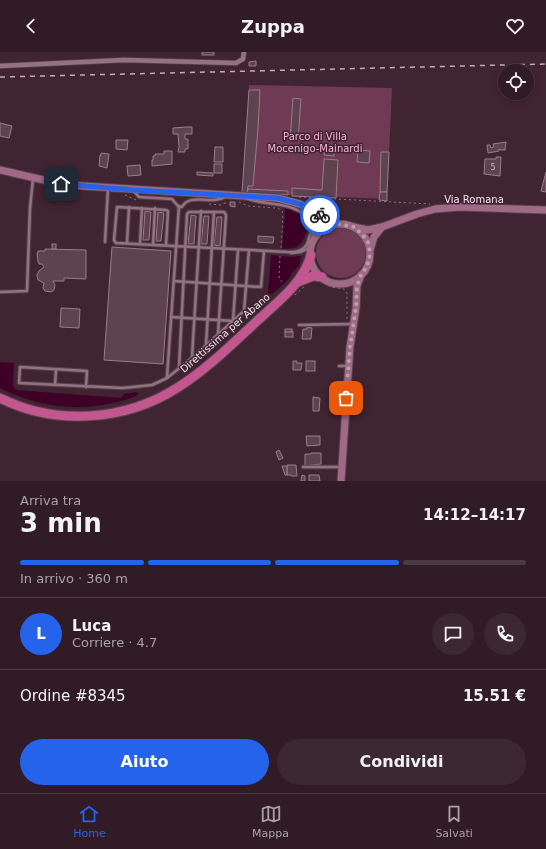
<!DOCTYPE html>
<html lang="it">
<meta charset="utf-8">
<style>
:root{--surface:#301b26;--page:#3c2832;--text:#f1f3f6;--muted:#a8a1a7;--line:#4b3943;--accent:#2563eb}
body{margin:0;font-family:"DejaVu Sans",sans-serif;background:var(--page);color:var(--text);height:100vh;display:flex;flex-direction:column;font-size:15px;white-space:nowrap}
*{box-sizing:border-box;margin:0}
p{font-size:13px;color:var(--muted)}
.icon{flex:none;width:22px;height:22px;fill:none;stroke:currentColor;stroke-width:2;stroke-linecap:round;stroke-linejoin:round}
.map{position:relative;height:429px;overflow:hidden}
.side{display:flex;flex-direction:column;background:var(--surface);flex:1}
.side>*{flex:none}
.tools{position:absolute;left:498px;top:12px;display:grid;gap:8px}
.tools a{display:grid;place-items:center;width:36px;height:36px;border-radius:50%;background:var(--surface);box-shadow:0 2px 6px #0003,0 0 0 1px var(--line);font-size:20px}
.pin{position:absolute;display:grid;place-items:center;width:34px;height:34px;color:#fff;margin:-17px;border-radius:8px;box-shadow:0 2px 6px #0006}
.courier{position:absolute;display:grid;place-items:center;width:40px;height:40px;margin:-20px;border:3px solid #2563eb;border-radius:50%;background:#fff;color:#222;box-shadow:0 1px 5px #0007}
.head em{font-style:normal;font-weight:800}
.head div{display:flex;flex-direction:column-reverse}
.head{display:flex;align-items:center;justify-content:space-between;height:68px;padding:0 20px}
h1{font-size:26px;font-weight:800;line-height:30px}
.bar{display:grid;grid-template-columns:repeat(4,1fr);gap:6px 4px;align-content:center;height:48px;padding:0 20px}
.bar i{height:5px;border-radius:3px;background:var(--line)}
.bar .active{background:var(--accent)}
.bar p{grid-column:span 4}
.line{display:flex;align-items:center;gap:10px;padding:0 20px;border-top:1px solid var(--line)}
.line div{flex:1}
.round{display:grid;place-items:center;flex:none;width:42px;height:42px;border-radius:21px;background:var(--page)}
.primary-button{display:flex;gap:8px;margin-top:auto;padding:8px 20px}
.primary-button a{flex:1;height:46px;border-radius:24px;background:var(--accent);color:#fff;font-size:16px;font-weight:800;line-height:46px;text-align:center}
.primary-button a+a{background:var(--page);color:var(--text)}
header{display:flex;justify-content:space-between;align-items:center;height:52px;padding:0 20px;background:var(--surface);font-size:18px;font-weight:800}
.dock{display:flex;justify-content:space-around;align-items:center;height:56px;border-top:1px solid var(--line);background:var(--surface);font-size:11px;color:var(--muted)}
.dock a{display:grid;justify-items:center;gap:2px}
.dock .active{color:var(--accent)}
.map>svg:first-child{display:block}
.green{fill:#6e3a54}
.water{fill:#3e0026}
.building{fill:#5f4250;stroke:#9c7b8a}
.lines{fill:none;stroke-linecap:round;stroke-linejoin:round}
.lane-casing{stroke:#57414c;stroke-width:4.5}
.street-casing{stroke:#57414c;stroke-width:6}
.secondary-casing{stroke:#57414c;stroke-width:9}
.highway-casing{stroke:#57414c;stroke-width:11}
.path{stroke:#8d7580;stroke-width:1;stroke-dasharray:2 3;stroke-linecap:butt}
.lane{stroke:#927180;stroke-width:2.5}
.street{stroke:#927180;stroke-width:4.5}
.secondary{stroke:#a06985;stroke-width:7}
.highway{stroke:#c25790;stroke-width:9}
.rail{stroke:#c3aeb8;stroke-width:1.5;stroke-dasharray:5 5;stroke-linecap:butt}
.done{stroke:#b7a1ac;stroke-width:4;stroke-dasharray:0 7.2}
.route{stroke:#2563eb;stroke-width:5}
.labels{text-anchor:middle;dominant-baseline:central;stroke-width:3;stroke-linejoin:round;paint-order:stroke}
.number-label{font-size:8px;fill:#d1bcc6}
.park-label{font-size:10px;fill:#fdb3d6;stroke:#402432}
.street-label{font-size:10px;fill:#f7e5ed;stroke:#402432}
</style>
<header><svg class="icon" aria-label="back" viewBox="0 0 24 24"><path d="M15 5l-7 7 7 7"/></svg>Zuppa<svg class="icon" aria-label="heart" viewBox="0 0 24 24"><path d="M12 20l-8-8c-3-5 5-10 8-4 3-6 11-1 8 4z"/></svg></header>
<div class="map">
<svg width="546" height="429" viewBox="0 0 546 429">
<rect width="100%" height="100%" fill="#402432"/>
<g class="green">
<polygon points="249,33 392,36 387,147 242,141"/>
<circle cx="341" cy="201" r="25"/>
</g>
<g class="water">
<path d="M285,156c15,4 28,11 20,28 -6,13 -10,12 -23,13z"/>
<polygon points="271,203 291,205 301,204 299,214 292,221 289,227 272,242 268,241"/>
<path d="M0,310l14,1 -1,23 3,4 105,8 3,-4 13,-2 2,2c-8,5 -17,7 -26,9 -38,9 -78,3 -113,-15z"/>
</g>
<g class="building">
<rect x="202" y="0" width="12" height="3"/>
<polygon points="256,9 256,14 249,14 249,10"/>
<polygon points="249,38 260,38 258,76 253,134 248,134 247,141 242,141"/>
<polygon points="293,46 301,47 298,88 290,88"/>
<polygon points="0,71 12,74 9,86 0,84"/>
<polygon points="187,75 192,75 192,82 185,82 185,87 188,87 188,97 185,97 185,100 178,100 179,95 178,82 173,82 173,76"/>
<polygon points="116,88 128,88 127,98 116,97"/>
<polygon points="506,90 505,98 501,98 499,97 499,99 488,101 487,93 490,93 491,96 494,95 493,92"/>
<polygon points="215,95 223,95 223,110 214,110"/>
<polygon points="325,96 334,97 334,104 324,103"/>
<polygon points="358,98 370,99 369,111 357,110"/>
<polygon points="164,99 172,99 172,112 152,114 152,108 153,108 153,104 155,104 155,102 164,102"/>
<polygon points="381,100 389,100 387,140 380,140"/>
<polygon points="101,101 109,102 107,116 99,114 100,103 101,103"/>
<polygon points="496,105 501,105 500,124 484,122 485,107 496,107"/>
<polygon points="324,107 338,108 336,146 292,144 292,136 322,138"/>
<rect x="214" y="112" width="8" height="9"/>
<polygon points="140,113 141,123 128,124 127,114"/>
<polygon points="197,120 213,121 213,124 197,123"/>
<polygon points="546,120 546,140 541,139"/>
<polygon points="248,137 288,139 288,143 247,141"/>
<polygon points="380,140 387,140 387,149 379,148"/>
<polygon points="230,150 235,150 235,155 230,154"/>
<polygon points="145,159 151,160 149,188 143,188"/>
<polygon points="158,160 164,161 161,189 156,189"/>
<polygon points="191,163 196,164 194,192 188,192"/>
<polygon points="204,164 209,164 207,192 201,192"/>
<polygon points="217,165 222,165 220,194 214,193"/>
<polygon points="258,184 274,185 273,191 258,190"/>
<rect x="52" y="192" width="4" height="5"/>
<polygon points="112,195 171,199 163,312 104,308"/>
<polygon points="45,197 86,198 86,227 64,226 64,229 53,229 55,233 54,238 51,240 45,239 43,236 44,231 38,228 37,223 39,219 44,215 42,212 39,212 39,210 38,210 37,201 38,201 38,199 45,199"/>
<polygon points="61,256 80,257 79,276 60,275"/>
<polygon points="307,275 312,276 311,287 302,287 303,277 307,277"/>
<rect x="285" y="277" width="7" height="3"/>
<rect x="285" y="280" width="8" height="5"/>
<polygon points="293,309 297,309 296,311 302,311 301,318 293,318"/>
<rect x="306" y="309" width="9" height="10"/>
<polygon points="313,345 320,346 319,359 313,359"/>
<polygon points="306,384 320,384 320,393 307,394"/>
<polygon points="279,398 283,406 279,408 276,400"/>
<polygon points="311,401 321,401 321,412 305,414 305,402 311,402"/>
<polygon points="287,413 296,413 297,424 291,424 291,423 287,423"/>
<polygon points="282,414 287,414 287,423 285,423"/>
<polygon points="302,423 305,424 305,429 301,429"/>
<polygon points="309,423 319,423 320,429 309,429"/>
</g>
<g class="lines">
<g class="lane-casing">
<g id="lane">
<path d="M133,138l6,7 33,2 6,7 4,1c8,-15 30,-1 45,-11"/>
<polyline points="105,190 108,136"/>
<polyline points="127,191 129,155"/>
<polyline points="140,192 142,156"/>
<polyline points="153,193 155,156"/>
<path d="M166,193l2,-34 -2,-1 -49,-3 -3,33 2,3 172,9c4,0 9,0 13,-2 5,-2 7,-7 8,-12 6,-16 1,-22 -14,-29 -15,-7 -33,-4 -49,-11"/>
<polyline points="291,201 301,200 311,195"/>
<polyline points="174,229 261,235 264,199"/>
<polyline points="0,240 27,239 30,156 33,127"/>
<polyline points="171,265 233,269 238,198"/>
<polyline points="299,273 353,272"/>
<polyline points="206,293 214,160"/>
<polyline points="192,305 201,159"/>
<polyline points="339,314 348,314"/>
<polyline points="179,316 187,162 189,160 224,160 226,163 218,282"/>
<polyline points="167,325 179,154"/>
<polyline points="55,333 56,318"/>
<polyline points="86,335 87,319 20,315 19,331 123,336 152,333 167,326 192,306 244,259 249,198"/>
<polyline points="335,360 345,361"/>
<polyline points="303,415 341,415"/>
</g>
</g>
<g class="street-casing">
<polyline id="street" points="0,14 124,8 236,11 243,7 244,0"/>
</g>
<g class="secondary-casing">
<g id="secondary">
<polyline points="0,118 61,132 83,134 277,146 300,152 330,170 339,172"/>
<polyline points="309,158 316,170 315,185"/>
<circle cx="340" cy="202" r="30"/>
<polyline points="354,175 368,178 382,175 417,162 435,157 460,155 546,158"/>
<polyline points="370,198 374,185 382,175"/>
<polyline points="341,429 350,295 356,256 357,234 361,223"/>
</g>
</g>
<g class="highway-casing">
<g id="highway">
<polyline points="298,230 313,224 322,225"/>
<path d="M0,346c56,28 125,23 177,-10 29,-18 54,-43 79,-66 21,-20 47,-38 55,-67"/>
</g>
</g>
<g class="path">
<polyline points="125,143 136,148"/>
<polyline points="299,145 430,152"/>
<polyline points="239,150 248,154 275,156"/>
<polyline points="209,152 220,153 228,150"/>
<polyline points="278,156 282,159 283,162 281,197"/>
<polyline points="280,204 279,226 284,232"/>
<polyline points="324,231 331,235 344,237 347,241 347,268"/>
<polyline points="295,243 304,235"/>
</g>
<use href="#lane" class="lane"/>
<use href="#street" class="street"/>
<use href="#secondary" class="secondary"/>
<use href="#highway" class="highway"/>
<polyline class="rail" points="0,25 546,12"/>
</g>
<g class="lines">
<polyline class="done" points="320,163 330,170 354,175 362,182 368,190 370,200 369,208 366,216 361,223 357,234 356,255 350,295 346,346"/>
<polyline class="route" points="61,132 133,138 277,146 300,152 320,163"/>
</g>
<g class="labels">
<g class="number-label">
<text x="493" y="115">5</text>
</g>
<g class="park-label">
<text x="315" y="84">Parco di Villa<tspan x="315" dy="12">Mocenigo-Mainardi</tspan></text>
</g>
<g class="street-label">
<text x="474" y="147">Via Romana</text>
<text transform="translate(225 281) rotate(-41)">Direttissima per Abano</text>
</g>
</g>
</svg>
<div class="tools">
<a><svg class="icon" aria-label="locate" viewBox="0 0 24 24"><circle cx="12" cy="12" r="6"/><path d="M12 2v4M12 18v4M2 12h4M18 12h4"/></svg></a>
</div>
<div class="pin" style="left:346px;top:346px;background:#ea580c"><svg class="icon" aria-label="bag" viewBox="0 0 24 24"><path d="M5 8h14l-1 12H6zM9 8a3 3 0 0 1 6 0"/></svg></div>
<div class="pin" style="left:61px;top:132px;background:#1f2937"><svg class="icon" aria-label="home" viewBox="0 0 24 24"><path d="M3 11l9-7 9 7M6 9v11h12V9"/></svg></div>
<div class="courier" style="left:320px;top:163px"><svg class="icon" aria-label="bike" viewBox="0 0 24 24"><circle cx="6" cy="16" r="4"/><circle cx="18" cy="16" r="4"/><path d="M6 16l4-8h5l3 8M10 8l3 8H6M13 5h3"/></svg></div>
</div>
<section class="side">
<div class="head"><div><h1>3 min</h1><p>Arriva tra</p></div><em>14:12–14:17</em></div>
<div class="bar"><i class="active"></i><i class="active"></i><i class="active"></i><i></i><p>In arrivo · 360 m</p></div>
<div class="line" style="height:72px"><b class="round" style="background:var(--accent);color:#fff">L</b><div><b>Luca</b><p>Corriere · 4.7</p></div><a class="round"><svg class="icon" aria-label="chat" viewBox="0 0 24 24"><path d="M4 5h16v11H9l-5 4z"/></svg></a><a class="round"><svg class="icon" aria-label="phone" viewBox="0 0 24 24"><path d="M5 4h4l2 5-3 2q2 4 5 5l2-3 5 2v4C11 20 4 13 5 4z"/></svg></a></div>
<div class="line" style="height:52px"><div>Ordine #8345</div><b>15.51 €</b></div>
<div class="primary-button"><a>Aiuto</a><a>Condividi</a></div>
</section>
<nav class="dock">
<a class="active"><svg class="icon" aria-label="home" viewBox="0 0 24 24"><path d="M3 11l9-7 9 7M6 9v11h12V9"/></svg>Home</a>
<a><svg class="icon" aria-label="map" viewBox="0 0 24 24"><path d="M3 6l6-2 6 2 6-2v14l-6 2-6-2-6 2zM9 4v14M15 6v14"/></svg>Mappa</a>
<a><svg class="icon" aria-label="saved" viewBox="0 0 24 24"><path d="M7 4h10v16l-5-4-5 4z"/></svg>Salvati</a>
</nav>
